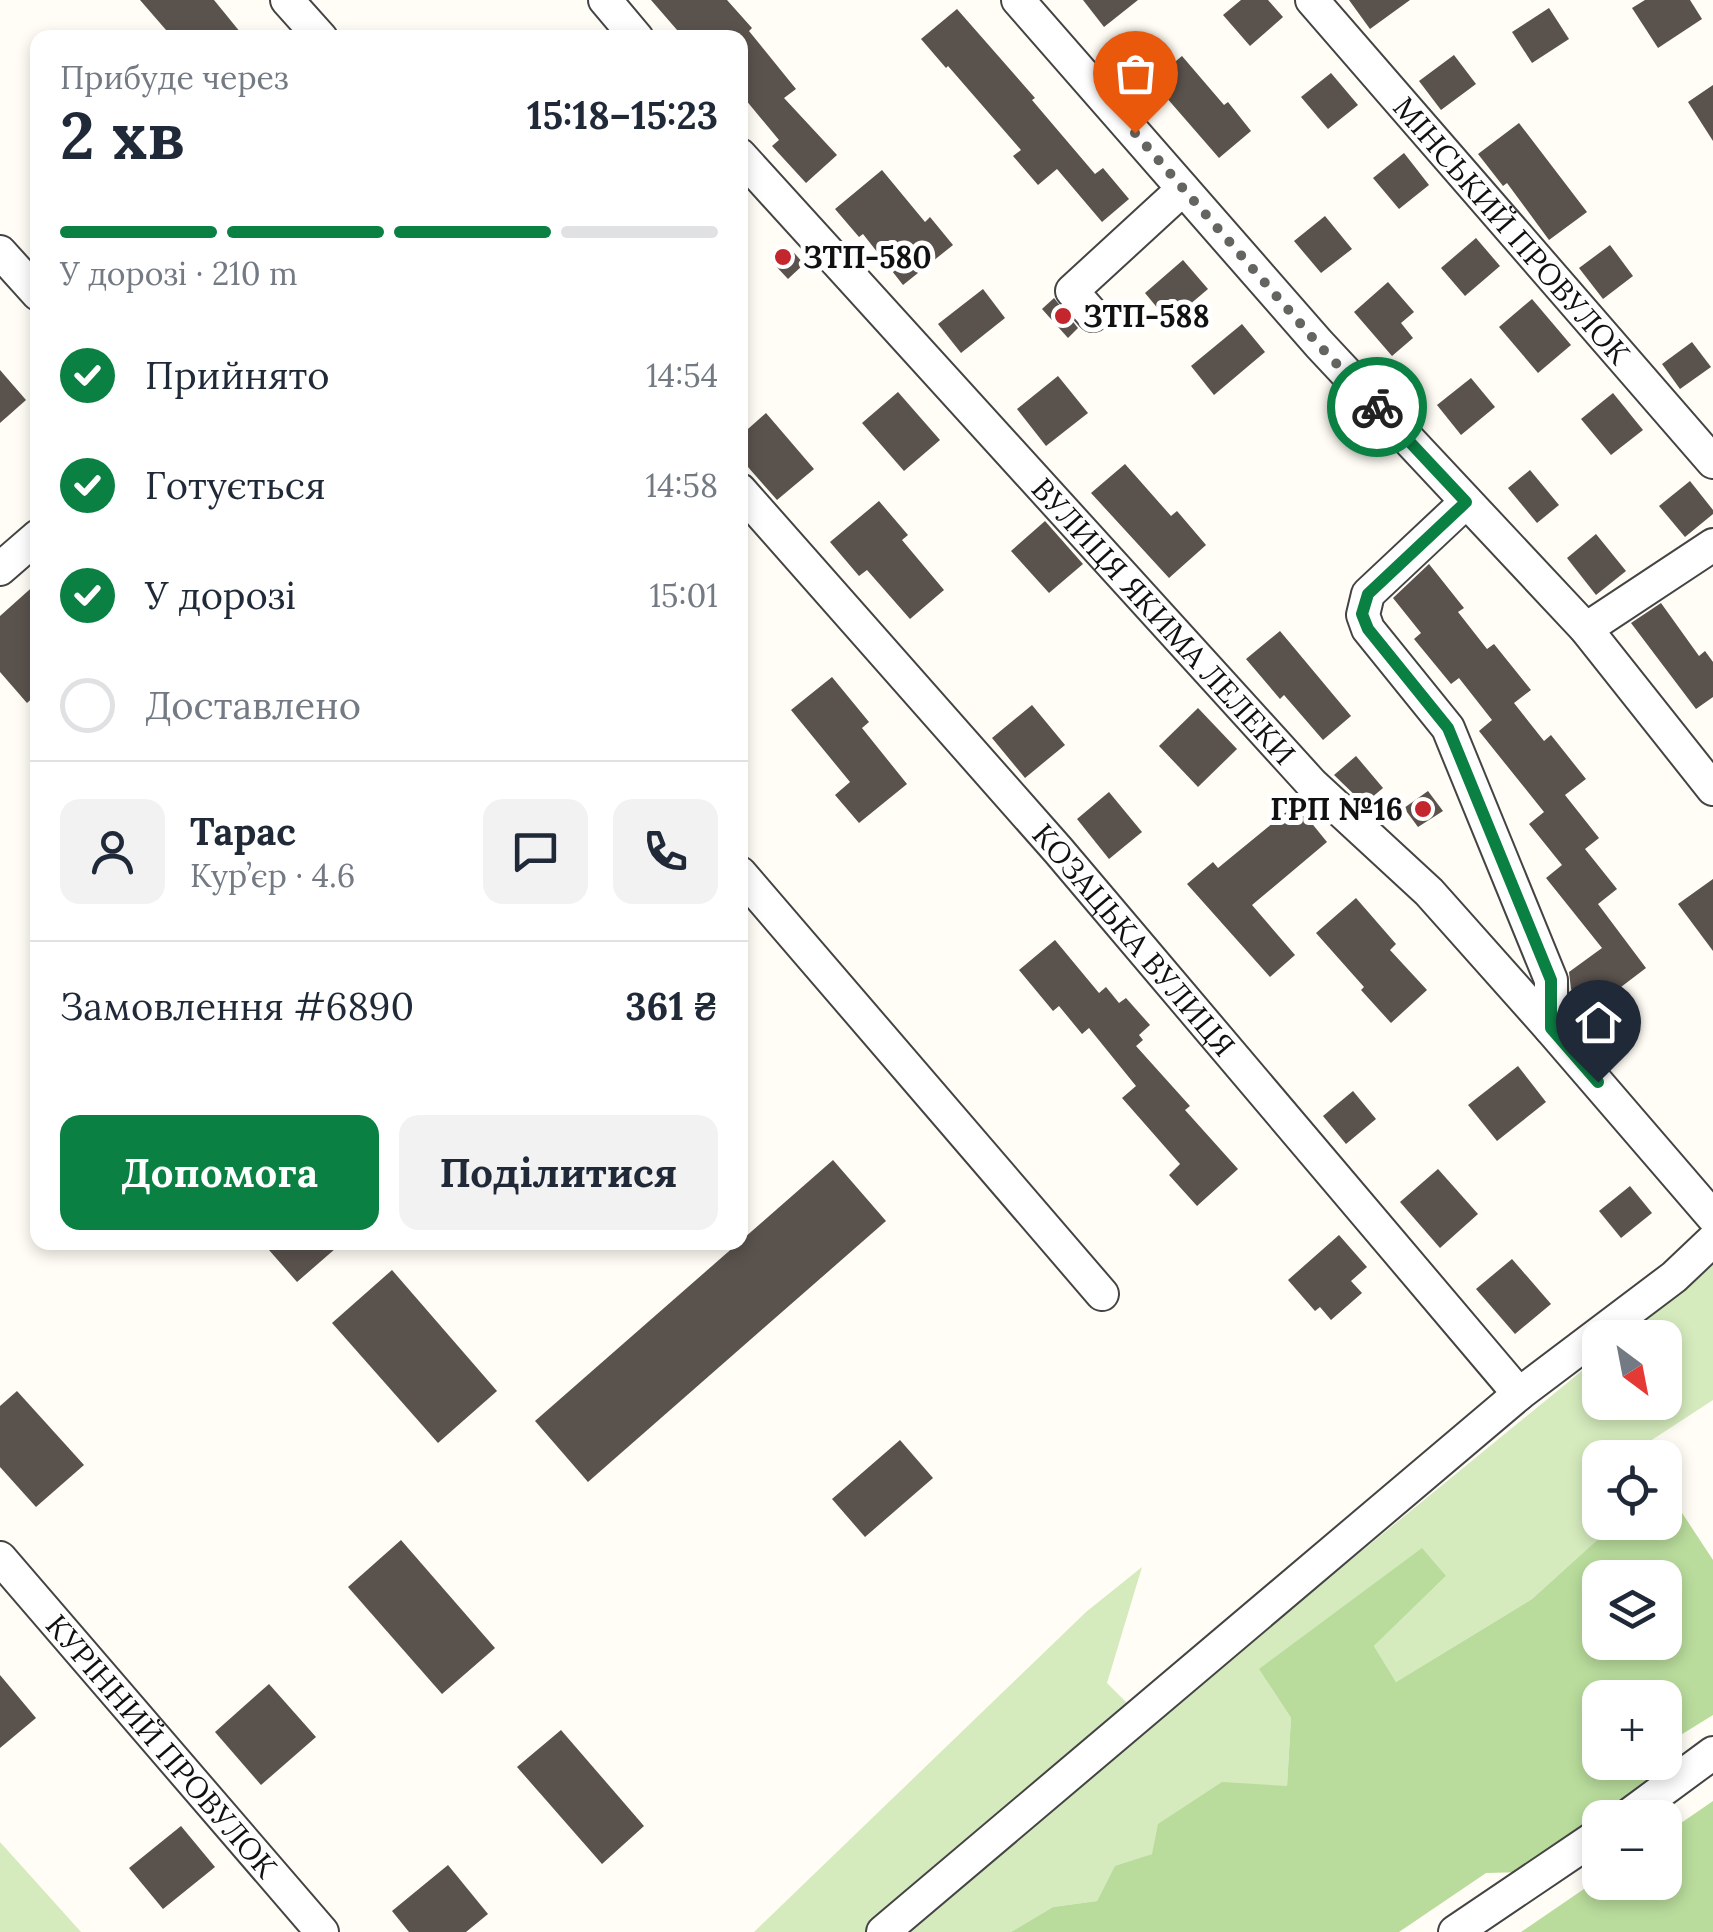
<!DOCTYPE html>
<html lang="uk">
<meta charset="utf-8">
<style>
:root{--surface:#fff;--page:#f2f2f3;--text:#1f2937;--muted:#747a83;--line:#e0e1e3;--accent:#0b8043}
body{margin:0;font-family:Lora,serif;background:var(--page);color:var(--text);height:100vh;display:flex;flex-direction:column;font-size:38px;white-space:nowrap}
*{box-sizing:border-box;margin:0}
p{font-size:32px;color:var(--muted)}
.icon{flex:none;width:55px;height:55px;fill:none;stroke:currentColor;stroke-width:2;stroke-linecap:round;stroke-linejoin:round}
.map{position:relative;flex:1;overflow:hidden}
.side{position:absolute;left:30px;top:30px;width:718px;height:1220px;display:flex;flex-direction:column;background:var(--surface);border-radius:20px;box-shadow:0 5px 15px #0003}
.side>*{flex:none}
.needle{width:65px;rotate:148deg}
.tools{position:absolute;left:1582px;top:1320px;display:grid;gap:20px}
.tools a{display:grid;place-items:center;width:100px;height:100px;border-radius:20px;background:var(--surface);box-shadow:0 5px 15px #0003;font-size:50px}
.pin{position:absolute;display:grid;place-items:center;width:85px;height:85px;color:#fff;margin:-102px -42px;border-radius:50% 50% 50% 0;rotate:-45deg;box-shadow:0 0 10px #0007}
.pin .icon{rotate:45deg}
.courier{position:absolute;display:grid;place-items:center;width:100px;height:100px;margin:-50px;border:8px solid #0b8043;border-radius:50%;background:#fff;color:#222;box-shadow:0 2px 12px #0007}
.summary em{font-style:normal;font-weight:700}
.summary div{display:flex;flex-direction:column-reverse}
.summary{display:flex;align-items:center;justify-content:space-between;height:170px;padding:0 30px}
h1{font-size:65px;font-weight:700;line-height:75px}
.bar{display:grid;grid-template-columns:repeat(4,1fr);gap:15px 10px;align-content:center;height:120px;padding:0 30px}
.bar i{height:12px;border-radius:8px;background:var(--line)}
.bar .selected{background:var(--accent)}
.bar p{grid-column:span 4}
.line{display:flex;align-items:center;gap:25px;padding:0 30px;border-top:2px solid var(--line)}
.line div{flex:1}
.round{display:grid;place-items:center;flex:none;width:105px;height:105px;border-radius:20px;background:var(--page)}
ol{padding:0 30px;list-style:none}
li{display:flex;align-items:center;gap:30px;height:110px}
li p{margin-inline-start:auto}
li .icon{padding:10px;border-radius:50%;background:var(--accent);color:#fff;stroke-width:4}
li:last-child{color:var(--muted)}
li i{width:55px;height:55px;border:5px solid var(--line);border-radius:50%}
.action{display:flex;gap:20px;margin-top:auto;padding:20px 30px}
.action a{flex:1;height:115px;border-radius:20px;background:var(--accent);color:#fff;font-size:40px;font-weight:700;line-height:115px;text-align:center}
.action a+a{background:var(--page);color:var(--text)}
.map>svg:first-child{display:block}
.green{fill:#d5ebbd}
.forest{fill:#b9dc9c;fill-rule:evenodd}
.building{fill:#5a524d}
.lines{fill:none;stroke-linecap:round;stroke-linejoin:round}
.minor-casing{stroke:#444;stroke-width:36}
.minor{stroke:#fff;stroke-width:32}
.done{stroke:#646461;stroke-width:10;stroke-dasharray:0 18}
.route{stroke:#0b8043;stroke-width:12}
.poi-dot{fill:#c4262e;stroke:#fff;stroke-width:4}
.labels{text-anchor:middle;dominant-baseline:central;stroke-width:10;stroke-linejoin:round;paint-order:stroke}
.street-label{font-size:30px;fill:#111;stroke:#fff}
.poi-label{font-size:30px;font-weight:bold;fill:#111;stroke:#fff;text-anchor:start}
</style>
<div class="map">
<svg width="1713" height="1932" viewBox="0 0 1713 1932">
<rect width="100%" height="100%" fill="#fffdf5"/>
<g class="green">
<polygon points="1713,1263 1713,1400 1641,1447 1640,1457 1600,1458 1600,1522 1616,1523 1614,1525 1532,1599 1396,1682 1374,1646 1446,1576 1260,1670 1291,1718 1287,1786 1152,1854 1115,1867 1097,1901 1053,1907 1011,1932 754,1932 1086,1612 1142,1567 1107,1683 1149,1725 1600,1356 1600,1402 1665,1402 1665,1338 1622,1337"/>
<polygon points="0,1842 81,1932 0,1932"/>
</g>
<g class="forest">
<path d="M1665,1487l48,73v155l-42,26 -1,38 -58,38 -12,1v7l-70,47 -44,1 -87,59h-388l42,-25 44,-6 18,-35 37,-12 6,-30 64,-42 65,4 4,-68 -32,-49 163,-121 24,28 -72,70 22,36 136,-83 84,-76 49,-1zM1600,1578h65v64h-65zM1600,1698h65v64h-65z"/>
<polygon points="1713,1801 1713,1932 1521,1932 1600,1878 1600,1882 1665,1882 1665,1834"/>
</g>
<g class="building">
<polygon points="140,0 214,0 245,38 173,38"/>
<polygon points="651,0 727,0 752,28 749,31 796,89 784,98 837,155 806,183 772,146 779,140 740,93 740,38 684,38"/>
<polygon points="1083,0 1138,0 1104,27"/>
<polygon points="1241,0 1268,0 1283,17 1250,46 1223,15"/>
<polygon points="1349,0 1410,0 1370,29"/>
<polygon points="1645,0 1690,0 1702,19 1658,48 1632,8"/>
<polygon points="1549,8 1569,39 1532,63 1512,32"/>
<polygon points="957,9 1035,98 1032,100 1095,174 1103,168 1129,199 1102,222 1057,169 1038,185 1013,156 1021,150 948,66 946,68 921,39"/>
<polygon points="1454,55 1476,84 1441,110 1419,81"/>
<polygon points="1182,56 1224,105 1228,102 1251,131 1219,158 1152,81"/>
<polygon points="1331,73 1358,105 1328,129 1301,97"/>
<polygon points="1713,85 1713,141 1688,102"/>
<polygon points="1519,123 1587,212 1549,240 1507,183 1503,186 1478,154"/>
<polygon points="1404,153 1429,185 1399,209 1373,178"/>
<polygon points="882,170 925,222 930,217 953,245 903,285 863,234 859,237 835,209"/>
<polygon points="1325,216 1352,249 1321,273 1294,241"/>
<polygon points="1476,238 1500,266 1465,296 1441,268"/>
<polygon points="1610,245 1633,276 1603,299 1579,268"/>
<polygon points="789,247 804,264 788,279 772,262"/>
<polygon points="1183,260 1208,289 1169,322 1145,293"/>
<polygon points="1388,282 1414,312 1401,323 1413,338 1392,356 1354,312"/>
<polygon points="983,289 1005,318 961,353 938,324"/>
<polygon points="1054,298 1078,328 1068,338 1042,309"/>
<polygon points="1532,299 1571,345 1538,373 1499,327"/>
<polygon points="1242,324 1265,352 1214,395 1191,366"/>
<polygon points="1692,342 1711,367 1680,389 1662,364"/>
<polygon points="0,370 26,400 0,423"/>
<polygon points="1058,376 1088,413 1046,446 1017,409"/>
<polygon points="1471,378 1495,407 1461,435 1437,405"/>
<polygon points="898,392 940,440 904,471 862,423"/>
<polygon points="1613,393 1643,430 1611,455 1581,419"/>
<polygon points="766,413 814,469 777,500 740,458 740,436"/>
<polygon points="1125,464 1171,516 1177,511 1206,545 1169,578 1091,493"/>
<polygon points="1530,470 1559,505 1537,523 1508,488"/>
<polygon points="1690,481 1713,510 1713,514 1685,537 1659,506"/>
<polygon points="879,501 908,535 902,540 944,590 910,619 867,570 859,576 830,542"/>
<polygon points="1045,521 1083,564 1049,593 1011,551"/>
<polygon points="1596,534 1626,571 1596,595 1567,558"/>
<polygon points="1429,564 1464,608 1458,612 1487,649 1494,644 1531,690 1514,703 1544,741 1551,735 1586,779 1565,795 1599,838 1585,849 1617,889 1598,904 1646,968 1588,1012 1571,989 1569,972 1602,948 1546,878 1562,865 1529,824 1544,812 1479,731 1492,720 1459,678 1451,684 1414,639 1421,633 1393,598"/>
<polygon points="38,582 38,693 27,703 0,672 0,616"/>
<polygon points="1661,603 1699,656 1705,651 1713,662 1713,697 1696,709 1631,623"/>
<polygon points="1280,631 1351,716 1323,740 1284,695 1280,699 1246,659"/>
<polygon points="832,677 869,722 862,728 907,784 859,823 835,795 850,782 791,710"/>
<polygon points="1032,705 1065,745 1025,778 992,738"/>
<polygon points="1198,708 1237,749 1198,787 1159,746"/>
<polygon points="1356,756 1383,788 1364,804 1334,775"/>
<polygon points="1428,791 1443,811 1418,827 1404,808"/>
<polygon points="1109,792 1142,832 1109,859 1077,819"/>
<polygon points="1296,804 1327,842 1252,905 1295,955 1270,977 1187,884 1213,862 1218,868"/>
<polygon points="1713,879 1713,951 1678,904"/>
<polygon points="1356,898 1396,944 1390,950 1427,990 1391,1023 1361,990 1364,987 1316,933"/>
<polygon points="1055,940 1099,993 1106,987 1119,1003 1126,998 1150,1025 1139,1035 1143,1040 1136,1046 1190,1106 1185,1110 1238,1169 1197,1206 1169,1175 1180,1164 1122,1098 1136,1086 1089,1028 1082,1034 1059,1006 1053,1011 1019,970"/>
<polygon points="1518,1066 1546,1102 1497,1141 1468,1105"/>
<polygon points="1353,1091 1376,1119 1346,1144 1323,1116"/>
<polygon points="833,1160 886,1221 588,1482 535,1421"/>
<polygon points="1438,1169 1478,1214 1440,1248 1400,1202"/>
<polygon points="1630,1186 1652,1213 1621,1238 1599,1211"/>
<polygon points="1339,1235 1367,1267 1351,1281 1362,1293 1331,1320 1320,1307 1315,1311 1288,1280"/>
<polygon points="262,1242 343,1242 297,1282"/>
<polygon points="1512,1259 1551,1304 1515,1334 1476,1289"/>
<polygon points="392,1270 497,1391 438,1443 332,1323"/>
<polygon points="17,1391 84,1465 36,1507 0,1467 0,1406"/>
<polygon points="900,1440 933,1478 865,1537 832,1499"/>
<polygon points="401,1540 495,1648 442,1694 348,1587"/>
<polygon points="0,1675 36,1718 0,1748"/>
<polygon points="269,1684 316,1737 261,1785 215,1732"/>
<polygon points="561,1730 644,1826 602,1864 517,1767"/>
<polygon points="181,1826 215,1867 163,1909 129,1868"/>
<polygon points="448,1865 488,1914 466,1932 409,1932 392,1911"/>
</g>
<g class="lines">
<g class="minor-casing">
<g id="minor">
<polyline points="287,0 321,38"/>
<polyline points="605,0 637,38"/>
<polyline points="1018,0 1319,344 1586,629 1713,789"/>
<path id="s1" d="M1312,0l401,462"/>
<path id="s2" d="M740,155l572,629 117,108 122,137 162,188"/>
<polyline points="0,252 38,294"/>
<polyline points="1093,315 1072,291 1183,189"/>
<path id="s3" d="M740,490l318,360 461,544"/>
<polyline points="1466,502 1368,594 1363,615 1368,629 1448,728 1551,980 1551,1029"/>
<polyline points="0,569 38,536"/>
<polyline points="1586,629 1713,545"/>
<polyline points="740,873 1102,1294"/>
<path id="s4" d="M0,1558l322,374"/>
<polyline points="1625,1818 1713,1753"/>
<polyline points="883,1932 1519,1394 1674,1277 1713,1240"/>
<polyline points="1455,1932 1600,1834"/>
</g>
</g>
<use href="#minor" class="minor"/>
</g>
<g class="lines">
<polyline class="done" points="1135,133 1318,344 1377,407"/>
<polyline class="route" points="1377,407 1466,502 1368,594 1362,614 1368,629 1448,728 1551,980 1551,1028 1598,1082"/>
</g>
<g class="poi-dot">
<circle cx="783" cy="257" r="10"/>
<circle cx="1063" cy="316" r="10"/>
<circle cx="1423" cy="809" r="10"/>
</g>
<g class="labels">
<g class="street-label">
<text stroke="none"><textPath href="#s1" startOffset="305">МІНСЬКИЙ ПРОВУЛОК</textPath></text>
<text stroke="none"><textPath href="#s2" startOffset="630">ВУЛИЦЯ ЯКИМА ЛЕЛЕКИ</textPath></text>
<text stroke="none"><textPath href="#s3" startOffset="598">КОЗАЦЬКА ВУЛИЦЯ</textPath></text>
<text stroke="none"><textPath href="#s4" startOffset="248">КУРІННИЙ ПРОВУЛОК</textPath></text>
</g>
<g class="poi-label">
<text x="803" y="257">ЗТП-580</text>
<text x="1083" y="316">ЗТП-588</text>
<text x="1403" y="809" text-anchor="end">ГРП №16</text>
</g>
</g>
</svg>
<div class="tools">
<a><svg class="needle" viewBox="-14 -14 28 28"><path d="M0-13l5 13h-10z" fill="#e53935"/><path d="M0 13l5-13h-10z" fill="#747a83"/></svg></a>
<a><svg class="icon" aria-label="locate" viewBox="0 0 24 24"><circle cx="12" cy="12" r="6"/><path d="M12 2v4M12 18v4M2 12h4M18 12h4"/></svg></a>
<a><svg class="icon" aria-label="layers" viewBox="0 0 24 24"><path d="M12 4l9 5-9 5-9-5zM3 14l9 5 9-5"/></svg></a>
<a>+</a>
<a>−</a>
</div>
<div class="pin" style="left:1135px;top:133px;background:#ea580c"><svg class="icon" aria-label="bag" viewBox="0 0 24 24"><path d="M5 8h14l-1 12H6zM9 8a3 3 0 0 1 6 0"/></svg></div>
<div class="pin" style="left:1598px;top:1082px;background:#1f2937"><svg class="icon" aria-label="home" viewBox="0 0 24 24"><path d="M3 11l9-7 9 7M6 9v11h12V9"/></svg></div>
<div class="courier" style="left:1377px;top:407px"><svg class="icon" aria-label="bike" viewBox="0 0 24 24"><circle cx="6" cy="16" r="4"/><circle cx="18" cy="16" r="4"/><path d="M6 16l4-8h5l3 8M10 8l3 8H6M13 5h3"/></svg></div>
<section class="side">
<div class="summary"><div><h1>2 хв</h1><p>Прибуде через</p></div><em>15:18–15:23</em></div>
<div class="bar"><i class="selected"></i><i class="selected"></i><i class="selected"></i><i></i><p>У дорозі · 210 m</p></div>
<ol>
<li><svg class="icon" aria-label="check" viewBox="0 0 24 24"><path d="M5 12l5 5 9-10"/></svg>Прийнято<p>14:54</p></li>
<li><svg class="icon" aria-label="check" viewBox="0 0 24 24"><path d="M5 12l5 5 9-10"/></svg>Готується<p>14:58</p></li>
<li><svg class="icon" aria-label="check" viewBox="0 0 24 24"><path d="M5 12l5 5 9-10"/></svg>У дорозі<p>15:01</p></li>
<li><i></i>Доставлено</li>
</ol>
<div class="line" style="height:180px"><a class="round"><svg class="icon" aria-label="person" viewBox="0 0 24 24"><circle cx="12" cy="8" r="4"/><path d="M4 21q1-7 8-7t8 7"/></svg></a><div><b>Тарас</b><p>Кур’єр · 4.6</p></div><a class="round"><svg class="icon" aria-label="chat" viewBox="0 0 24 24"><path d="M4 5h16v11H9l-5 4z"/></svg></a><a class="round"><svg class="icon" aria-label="phone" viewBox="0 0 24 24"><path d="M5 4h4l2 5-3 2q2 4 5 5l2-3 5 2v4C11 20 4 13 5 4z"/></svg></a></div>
<div class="line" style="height:130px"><div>Замовлення #6890</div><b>361 ₴</b></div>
<div class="action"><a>Допомога</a><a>Поділитися</a></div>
</section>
</div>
